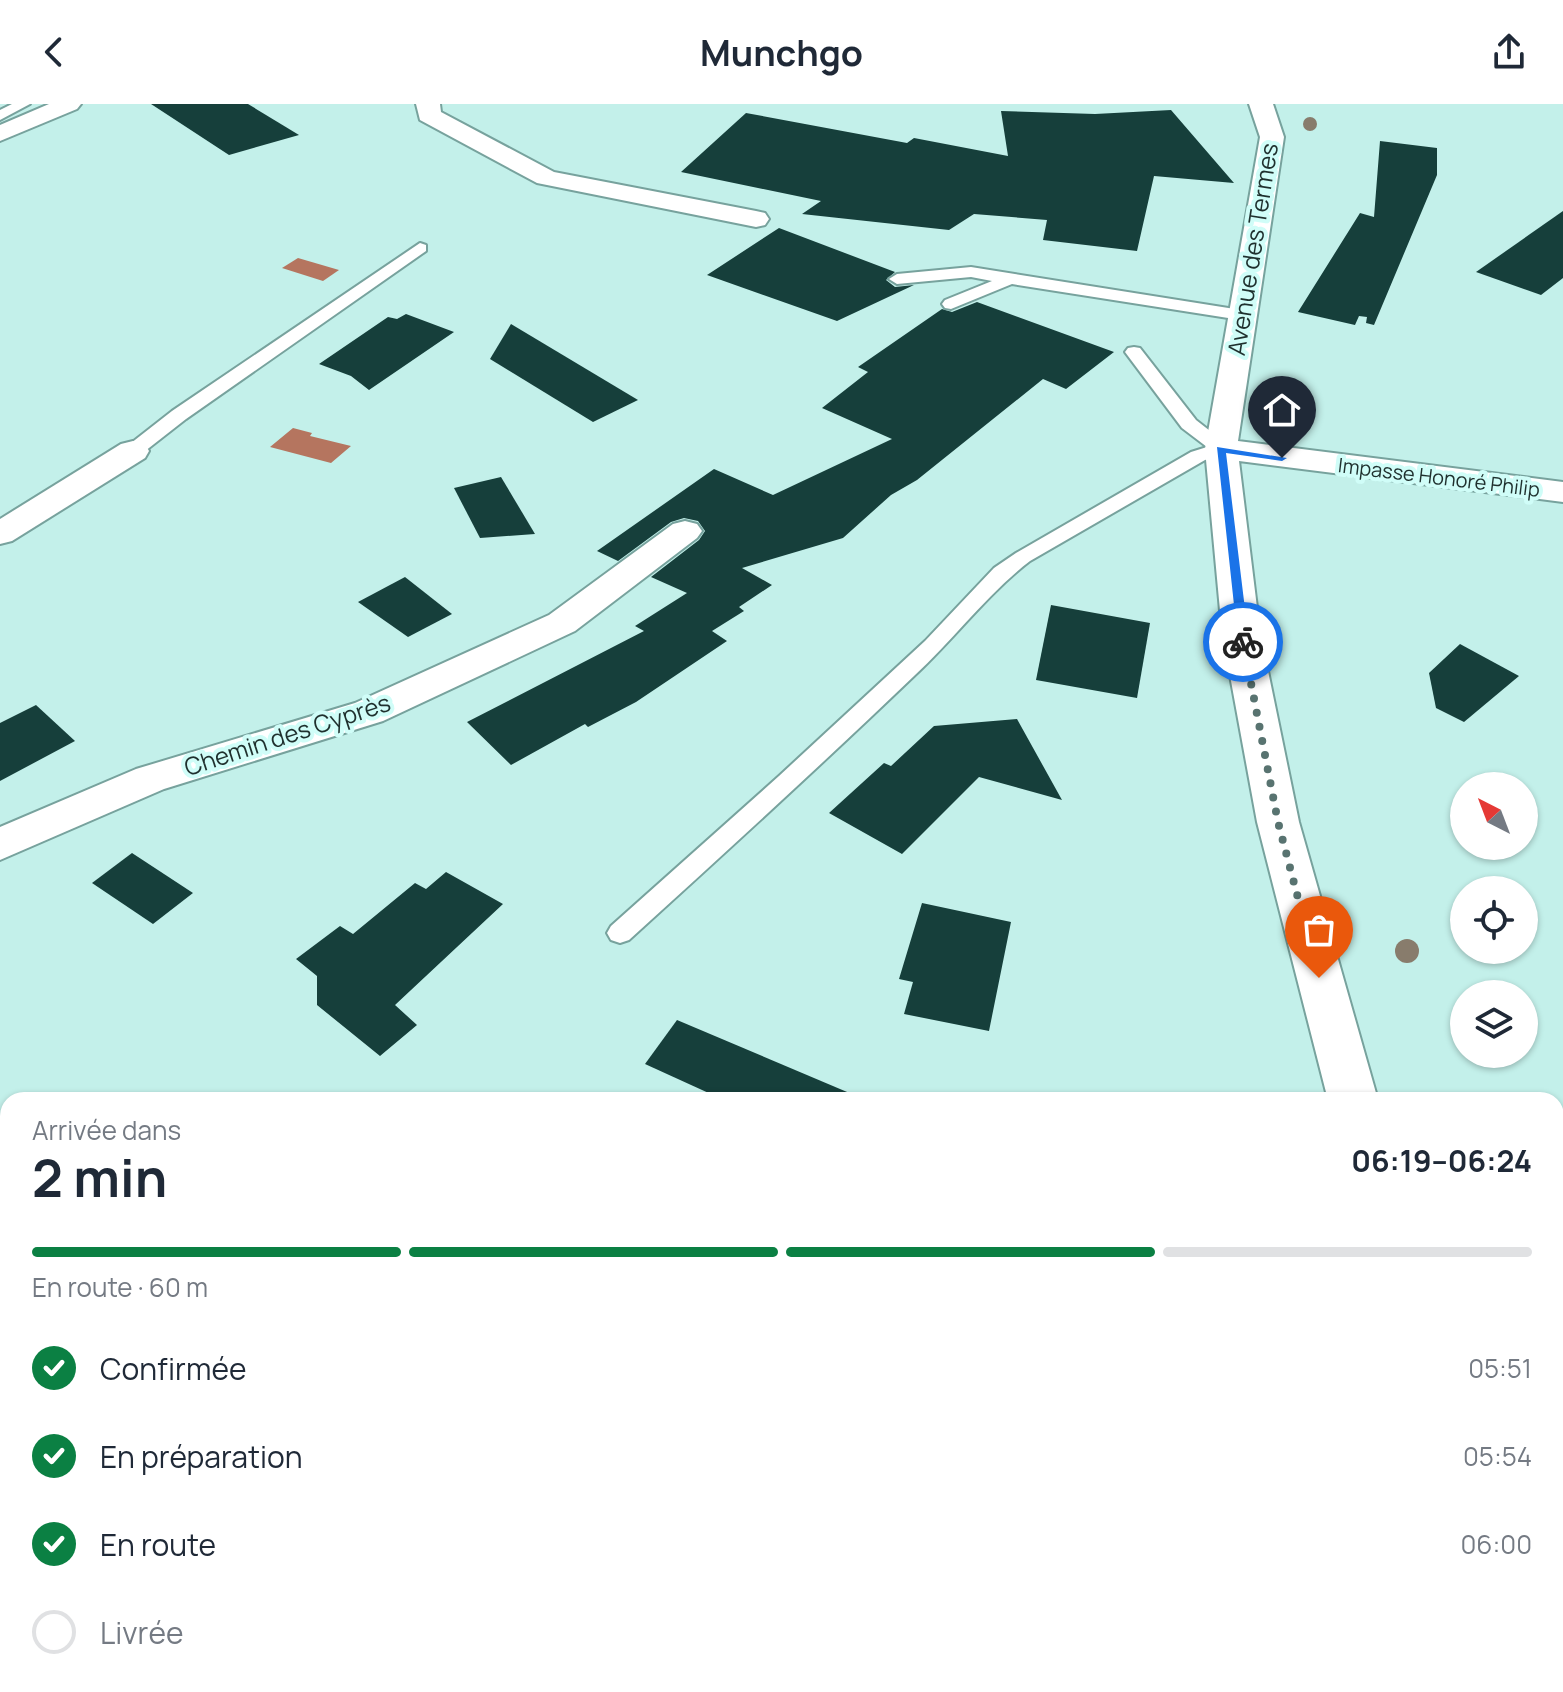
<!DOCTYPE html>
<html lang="fr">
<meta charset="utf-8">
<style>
:root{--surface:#fff;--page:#f6f6f7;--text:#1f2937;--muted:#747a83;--line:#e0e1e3;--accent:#0b8043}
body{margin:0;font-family:Manrope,sans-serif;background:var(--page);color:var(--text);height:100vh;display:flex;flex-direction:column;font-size:30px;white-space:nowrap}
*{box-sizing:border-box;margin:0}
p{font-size:26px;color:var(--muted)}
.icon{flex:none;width:44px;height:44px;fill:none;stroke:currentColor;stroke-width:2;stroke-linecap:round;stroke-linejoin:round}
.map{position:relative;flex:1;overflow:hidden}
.side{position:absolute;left:0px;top:988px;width:1564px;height:600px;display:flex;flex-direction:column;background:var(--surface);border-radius:24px 24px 0 0;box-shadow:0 2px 6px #0004}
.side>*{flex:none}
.needle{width:52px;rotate:318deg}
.controls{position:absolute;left:1450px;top:668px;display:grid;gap:16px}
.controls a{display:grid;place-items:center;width:88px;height:88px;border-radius:50%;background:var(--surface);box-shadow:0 2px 6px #0004;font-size:40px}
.pin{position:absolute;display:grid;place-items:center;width:68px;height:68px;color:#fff;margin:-82px -34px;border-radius:50% 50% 50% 0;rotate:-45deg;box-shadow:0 0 8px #0007}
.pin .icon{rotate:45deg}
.courier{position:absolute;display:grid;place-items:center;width:80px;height:80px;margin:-40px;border:6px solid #1a73e8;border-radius:50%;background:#fff;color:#222;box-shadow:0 2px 10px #0007}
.summary em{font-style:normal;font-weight:700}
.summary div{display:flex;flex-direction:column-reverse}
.summary{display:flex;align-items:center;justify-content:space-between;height:136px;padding:0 32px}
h1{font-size:52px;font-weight:700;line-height:60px}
.bar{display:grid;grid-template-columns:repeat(4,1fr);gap:12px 8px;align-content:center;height:96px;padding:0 32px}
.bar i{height:10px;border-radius:6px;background:var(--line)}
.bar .on{background:var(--accent)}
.bar p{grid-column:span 4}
ol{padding:0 32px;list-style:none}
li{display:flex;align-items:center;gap:24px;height:88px}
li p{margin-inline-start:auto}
li .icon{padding:8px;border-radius:50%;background:var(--accent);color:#fff;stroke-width:4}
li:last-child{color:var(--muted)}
li i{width:44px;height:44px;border:4px solid var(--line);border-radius:50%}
header{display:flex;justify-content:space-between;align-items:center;height:104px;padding:0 32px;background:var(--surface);font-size:36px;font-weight:700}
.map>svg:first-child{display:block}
.water{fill:#b5755f}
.building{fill:#163f3b}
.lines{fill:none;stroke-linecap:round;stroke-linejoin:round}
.lane-casing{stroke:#77a29d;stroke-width:4}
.street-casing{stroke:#77a29d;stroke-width:4}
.lane{fill:#fff;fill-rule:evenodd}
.street{fill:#fff;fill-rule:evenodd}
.tree{fill:#887c6c}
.route{fill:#1a73e8}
.done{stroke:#587370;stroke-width:8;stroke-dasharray:0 14.4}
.labels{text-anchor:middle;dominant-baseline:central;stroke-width:8;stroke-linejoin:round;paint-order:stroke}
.far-street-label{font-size:20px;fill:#1f302e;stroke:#d0fdf8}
.street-label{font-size:24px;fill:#1f302e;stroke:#d0fdf8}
</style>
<header><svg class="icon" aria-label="back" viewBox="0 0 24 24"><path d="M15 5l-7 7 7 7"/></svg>Munchgo<svg class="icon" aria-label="share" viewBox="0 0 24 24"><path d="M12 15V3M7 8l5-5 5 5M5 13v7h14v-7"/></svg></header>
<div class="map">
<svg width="1563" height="1588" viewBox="0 0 1563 1588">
<rect width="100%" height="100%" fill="#c3f0ea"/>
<g class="water">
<polygon points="298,154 339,166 323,177 282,164"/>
<polygon points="293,324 312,329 310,332 351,342 331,359 270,343"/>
</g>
<g class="building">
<polygon points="151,0 248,0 299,31 229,51"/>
<polygon points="1171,6 1234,79 1154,72 1137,147 1043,136 1047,116 974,110 949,126 802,110 821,97 681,68 746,9 907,39 914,34 1008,52 1001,7 1095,10"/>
<polygon points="1380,37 1437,44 1437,71 1374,221 1366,219 1367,213 1359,212 1355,221 1298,208 1360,109 1374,113"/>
<polygon points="1563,107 1563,174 1541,191 1476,168"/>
<polygon points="779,124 895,168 886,176 895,183 914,181 837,217 707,171"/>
<polygon points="977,198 1114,248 1066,285 1043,275 917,376 891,391 843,434 742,464 772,481 739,503 744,507 712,527 727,537 636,598 588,623 585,620 511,661 467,618 644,527 635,522 687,489 651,473 699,436 705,427 698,417 684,414 671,418 618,457 597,447 714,365 773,391 892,335 822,304 868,268 858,263 942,205 952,208"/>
<polygon points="406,210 454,228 369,286 351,272 319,260 388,213 397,215"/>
<polygon points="511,220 638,296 593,318 490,255"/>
<polygon points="501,373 535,430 480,434 454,384"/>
<polygon points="405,473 452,510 408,533 358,498"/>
<polygon points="1051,501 1150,519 1137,594 1036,576"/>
<polygon points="1460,540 1519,572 1464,618 1436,604 1429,569"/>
<polygon points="36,601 75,637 0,677 0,619"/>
<polygon points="1017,615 1062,696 979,673 902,750 829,709 884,659 891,662 934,622"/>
<polygon points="132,749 193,789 153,820 92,779"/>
<polygon points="446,768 503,800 395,901 417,921 380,952 317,901 317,872 296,855 340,822 353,830 415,779 426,785"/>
<polygon points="922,799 1011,818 989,927 904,910 913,878 899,875"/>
<polygon points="677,916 866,996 724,996 645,960"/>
</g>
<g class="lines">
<g class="lane-casing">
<g id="lane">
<polygon points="12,0 30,0 0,16 0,6"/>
<polygon points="420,139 426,141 426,147 186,315 140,351 126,351 123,347 126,343 172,307"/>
<polygon points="971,163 1241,206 1250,211 1241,216 1012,180 951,205 945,204 942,200 945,196 992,177 971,173 897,180 889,175 897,170"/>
<path d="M1134,243l6,1 56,72 32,25 3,4 -3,4 -23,7 -175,101c-43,33 -76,78 -116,115 -94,90 -189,177 -285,264l-9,3 -9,-3 -4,-7 4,-7 168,-150 146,-135 69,-73 22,-15 175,-101 16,-5 -25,-19 -57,-76 3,-4z"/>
</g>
</g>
<g class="street-casing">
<g id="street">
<polygon points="49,0 81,0 77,5 0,37 0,21"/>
<polygon points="416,0 440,0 441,8 554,68 756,107 765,109 769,115 765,121 756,123 537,79 420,16"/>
<polygon points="1249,0 1273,0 1284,33 1238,337 1563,378 1563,398 1239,357 1260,528 1299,718 1378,996 1328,996 1257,718 1222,528 1205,345 1260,33"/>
<polygon points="133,337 145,340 149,347 145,354 12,437 0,440 0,415 121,340"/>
<polygon points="685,417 697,420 702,427 697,434 575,527 383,617 164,685 0,756 0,723 136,665 355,599 549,511 673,420"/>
<polygon points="8,1216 8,1268 0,1271 0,1219"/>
<polygon points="1434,1580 1498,1580 1499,1588 1435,1588"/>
</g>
</g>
<use href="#lane" class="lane"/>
<use href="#street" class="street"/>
</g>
<g class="tree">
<circle cx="1310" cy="20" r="7"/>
<circle cx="1407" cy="847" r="12"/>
</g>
<polygon class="route" points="1217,343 1287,354 1282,357 1226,349 1249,538 1243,542 1238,538"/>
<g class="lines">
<polyline class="done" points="1243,538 1278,718 1319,874"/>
</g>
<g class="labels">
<g class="far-street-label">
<text transform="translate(1439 373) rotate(7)">Impasse Honoré Philip</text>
</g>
<g class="street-label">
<text transform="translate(1252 145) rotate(-81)">Avenue des Termes</text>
<text transform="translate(287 630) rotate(-18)">Chemin des Cyprès</text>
</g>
</g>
</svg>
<div class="controls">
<a><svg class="needle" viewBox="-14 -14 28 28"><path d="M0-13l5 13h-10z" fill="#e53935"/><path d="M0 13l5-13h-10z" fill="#747a83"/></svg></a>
<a><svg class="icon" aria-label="locate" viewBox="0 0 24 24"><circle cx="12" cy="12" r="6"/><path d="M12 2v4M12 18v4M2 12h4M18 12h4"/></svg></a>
<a><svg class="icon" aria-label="layers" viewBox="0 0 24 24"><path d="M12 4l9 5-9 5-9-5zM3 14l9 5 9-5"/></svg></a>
</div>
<div class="pin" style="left:1319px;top:874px;background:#ea580c"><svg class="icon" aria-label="bag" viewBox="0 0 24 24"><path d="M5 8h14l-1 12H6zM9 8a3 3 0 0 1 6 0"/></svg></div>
<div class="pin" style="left:1282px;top:354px;background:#1f2937"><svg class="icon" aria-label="home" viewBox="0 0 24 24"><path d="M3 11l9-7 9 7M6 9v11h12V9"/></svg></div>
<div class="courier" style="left:1243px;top:538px"><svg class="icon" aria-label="bike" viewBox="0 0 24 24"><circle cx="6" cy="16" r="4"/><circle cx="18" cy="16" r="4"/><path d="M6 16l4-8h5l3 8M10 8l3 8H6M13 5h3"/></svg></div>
<section class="side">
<div class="summary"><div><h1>2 min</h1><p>Arrivée dans</p></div><em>06:19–06:24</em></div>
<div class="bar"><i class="on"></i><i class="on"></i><i class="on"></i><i></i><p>En route · 60 m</p></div>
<ol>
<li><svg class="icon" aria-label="check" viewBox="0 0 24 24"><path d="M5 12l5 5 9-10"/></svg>Confirmée<p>05:51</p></li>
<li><svg class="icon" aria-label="check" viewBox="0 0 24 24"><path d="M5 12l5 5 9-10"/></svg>En préparation<p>05:54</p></li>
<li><svg class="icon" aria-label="check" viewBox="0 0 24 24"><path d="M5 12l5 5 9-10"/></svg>En route<p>06:00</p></li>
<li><i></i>Livrée</li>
</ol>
</section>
</div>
